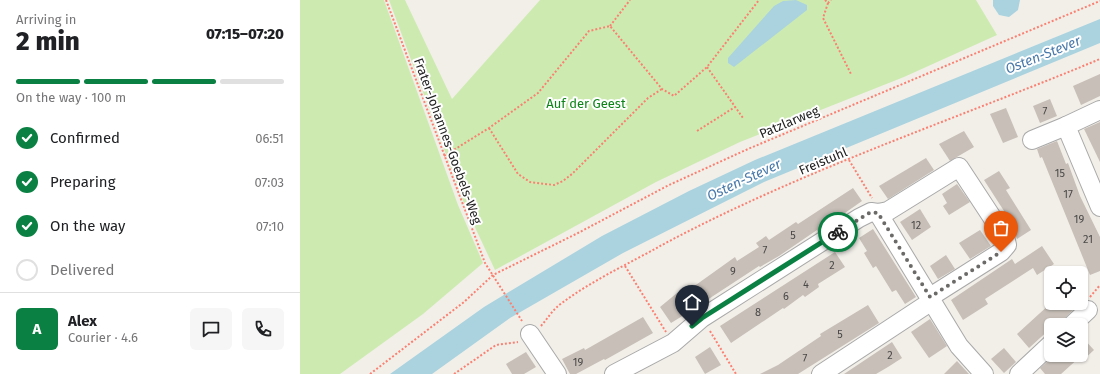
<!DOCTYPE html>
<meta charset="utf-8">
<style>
:root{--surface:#fff;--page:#f6f6f6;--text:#202124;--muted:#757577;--line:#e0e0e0;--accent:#0b8043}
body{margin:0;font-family:"Fira Sans",sans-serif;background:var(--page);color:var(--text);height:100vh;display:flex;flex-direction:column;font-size:15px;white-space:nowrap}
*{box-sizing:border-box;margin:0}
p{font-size:13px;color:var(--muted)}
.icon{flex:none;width:22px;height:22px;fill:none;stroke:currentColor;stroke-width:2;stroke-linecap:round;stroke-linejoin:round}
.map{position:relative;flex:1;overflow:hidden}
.drawer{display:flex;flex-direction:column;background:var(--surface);width:300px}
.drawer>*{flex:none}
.fabs{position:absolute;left:744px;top:266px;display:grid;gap:8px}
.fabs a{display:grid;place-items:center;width:44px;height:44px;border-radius:6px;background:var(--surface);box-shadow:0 1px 3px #0004;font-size:20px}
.pin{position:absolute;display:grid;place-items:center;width:34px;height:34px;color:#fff;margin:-41px -17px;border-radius:50% 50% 50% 0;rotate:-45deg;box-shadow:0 0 4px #0007}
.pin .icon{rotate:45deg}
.courier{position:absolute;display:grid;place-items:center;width:40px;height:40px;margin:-20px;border:3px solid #0b8043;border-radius:50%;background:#fff;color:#222;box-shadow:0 1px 5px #0007}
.overview em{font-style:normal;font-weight:800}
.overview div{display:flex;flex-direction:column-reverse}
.overview{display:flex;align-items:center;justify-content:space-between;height:68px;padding:0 16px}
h1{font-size:26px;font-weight:800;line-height:30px}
.bar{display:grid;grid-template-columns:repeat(4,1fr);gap:6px 4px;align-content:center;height:48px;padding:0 16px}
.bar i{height:5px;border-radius:3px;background:var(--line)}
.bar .active{background:var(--accent)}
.bar p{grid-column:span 4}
.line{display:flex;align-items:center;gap:10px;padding:0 16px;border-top:1px solid var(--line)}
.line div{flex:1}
.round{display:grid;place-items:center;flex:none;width:42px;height:42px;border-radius:6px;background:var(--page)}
ol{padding:0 16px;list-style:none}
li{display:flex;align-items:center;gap:12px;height:44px}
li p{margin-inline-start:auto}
li .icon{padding:4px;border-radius:50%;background:var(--accent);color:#fff;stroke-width:4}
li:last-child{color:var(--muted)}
li i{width:22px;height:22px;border:2px solid var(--line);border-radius:50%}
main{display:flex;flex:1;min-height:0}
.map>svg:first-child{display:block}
.grass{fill:#cdebb0}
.water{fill:#aad3df}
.building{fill:#c7bfb8}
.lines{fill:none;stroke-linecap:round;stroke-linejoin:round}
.minor-casing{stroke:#a9a9a9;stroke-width:20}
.path{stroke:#fa8072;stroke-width:2;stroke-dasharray:2 2;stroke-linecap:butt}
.minor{stroke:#fff;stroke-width:18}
.done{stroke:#6b6a68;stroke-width:4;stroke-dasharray:0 7.2}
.route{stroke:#0b8043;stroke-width:5}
.labels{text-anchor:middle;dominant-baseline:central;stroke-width:4;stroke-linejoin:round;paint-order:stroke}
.number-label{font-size:11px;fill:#4b4948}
.park-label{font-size:13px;fill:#0c8416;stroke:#fff}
.street-label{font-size:13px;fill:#222;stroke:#fff}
.water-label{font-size:14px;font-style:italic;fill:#4a7aab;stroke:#fff}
</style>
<main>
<section class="drawer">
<div class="overview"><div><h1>2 min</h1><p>Arriving in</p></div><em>07:15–07:20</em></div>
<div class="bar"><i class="active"></i><i class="active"></i><i class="active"></i><i></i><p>On the way · 100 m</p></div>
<ol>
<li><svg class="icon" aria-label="check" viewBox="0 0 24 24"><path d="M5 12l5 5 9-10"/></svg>Confirmed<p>06:51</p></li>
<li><svg class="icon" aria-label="check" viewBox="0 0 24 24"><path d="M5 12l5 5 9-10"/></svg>Preparing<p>07:03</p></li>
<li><svg class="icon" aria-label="check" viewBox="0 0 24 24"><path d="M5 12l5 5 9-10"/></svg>On the way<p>07:10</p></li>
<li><i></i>Delivered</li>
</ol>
<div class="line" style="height:72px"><b class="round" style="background:var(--accent);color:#fff">A</b><div><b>Alex</b><p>Courier · 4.6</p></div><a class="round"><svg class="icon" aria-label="chat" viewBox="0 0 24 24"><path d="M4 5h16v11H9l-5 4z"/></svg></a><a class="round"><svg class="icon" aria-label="phone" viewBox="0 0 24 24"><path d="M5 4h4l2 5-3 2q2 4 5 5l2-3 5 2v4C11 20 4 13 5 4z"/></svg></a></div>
</section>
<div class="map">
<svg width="800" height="374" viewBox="0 0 800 374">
<rect width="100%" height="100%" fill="#f2efe9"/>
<g class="grass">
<polygon points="0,0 84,0 158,205 183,263 123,314 40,374 0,374"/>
<polygon points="89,0 105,0 152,99 240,0 676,0 697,35 604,77 440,142 356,182 195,270 165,206"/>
</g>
<g class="water">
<polygon points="496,0 507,5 507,10 434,67 428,63 428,58 474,6 483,1"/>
<polygon points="720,0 718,10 709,17 699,15 693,6 693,0"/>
<polygon points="800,19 800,43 464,182 323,253 210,318 132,374 90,374 184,307 302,236 389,191 455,160"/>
</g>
<g class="building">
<polygon points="800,74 800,96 781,105 773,86"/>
<polygon points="750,99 757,116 740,123 733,106"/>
<polygon points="706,108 718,137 703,143 690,114"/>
<polygon points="800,122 800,162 784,129"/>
<polygon points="664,131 674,147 650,161 639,144"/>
<polygon points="757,141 766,164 768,163 780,196 800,237 800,271 790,275 742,157 740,158 737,149"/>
<polygon points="626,158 634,170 588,199 579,186"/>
<polygon points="699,171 710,188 706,190 731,230 717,239 714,231 702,213 704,211 684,180"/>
<polygon points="657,184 670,202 649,215 643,206 647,203 642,194"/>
<polygon points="553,188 562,201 525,227 518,232 517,230 479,256 460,267 459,266 404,302 393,287 435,257 437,261 459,247 456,243 466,236 469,240 496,222 498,224"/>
<polygon points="620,209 631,227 612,240 600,222"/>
<polygon points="573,229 616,297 605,304 596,290 592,292 576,266 573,268 564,253 567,251 559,238"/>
<polygon points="680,230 691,246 670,259 659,243"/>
<polygon points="742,246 754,264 737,275 733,268 685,299 688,304 663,320 651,300 712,259 715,264"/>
<polygon points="535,252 545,267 518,284 519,287 505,297 503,295 484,309 483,308 431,343 420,326"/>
<polygon points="646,255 655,269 638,279 630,266"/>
<polygon points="377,293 385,305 379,308 384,315 371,323 360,307"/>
<polygon points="751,303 770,303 775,308 765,318 762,325 751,325 751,328 729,348 717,334"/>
<polygon points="568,305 579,323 498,374 460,374 478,365 521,336 520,334"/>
<polygon points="343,317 353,333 305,360 304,359 276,374 270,374 262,359 284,348 285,350"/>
<polygon points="630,319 647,346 629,358 611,332"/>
<polygon points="781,336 794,350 781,362 781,356 761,374 745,374 740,368 755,355 781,355"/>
<polygon points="592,342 602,358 588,367 576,374 544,374"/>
<polygon points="410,347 421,365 405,374 395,357"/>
<polygon points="704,348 716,362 704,373 691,359"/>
<polygon points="226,352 236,367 224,374 212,374 206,364"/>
<polygon points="657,361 669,374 644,374"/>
</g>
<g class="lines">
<g class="minor-casing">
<g id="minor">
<polyline points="800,110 766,126 800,207"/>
<polyline points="732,140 766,126"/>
<polyline points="578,213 659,346 684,374"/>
<polyline points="772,325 788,310"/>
<polyline points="230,334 257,374"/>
<polyline points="314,374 373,343 402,318 559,218 571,212 578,213 588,211 659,167 705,237 707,245 701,252 630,297"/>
<polyline points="521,374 632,301"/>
<polyline points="719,374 751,344"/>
</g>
</g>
<g class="path">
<polyline points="86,0 185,263 222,321"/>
<polyline points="525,0 528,3 531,0"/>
<polyline points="528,3 523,18 551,74"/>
<polyline points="310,26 330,0"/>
<polyline points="407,67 443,118"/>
<polyline points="189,128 218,174 230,182 254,185 263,181 272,174 348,98 362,89"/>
<polyline points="397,131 435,107"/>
<polyline points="144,156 189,128 238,93 289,31 310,26 362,89 374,96 407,67 459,0"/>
<polyline points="549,160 572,198"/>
<polyline points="325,266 366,332"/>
<polyline points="790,297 800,285"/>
<path d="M241,326c7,-8 12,-17 21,-23 29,-22 68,-40 100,-58 140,-75 292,-125 438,-186"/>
<polyline points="410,331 436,374"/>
<polyline points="70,374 164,302 193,275 278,233 369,185 448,149 800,1"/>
<polyline points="154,374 196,345 218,342"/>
</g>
<use href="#minor" class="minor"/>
</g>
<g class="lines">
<polyline class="done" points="538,232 571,212 578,213 630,297 701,252"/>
<polyline class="route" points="392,326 402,318 538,232"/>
</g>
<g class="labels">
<g class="number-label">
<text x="745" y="111">7</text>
<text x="760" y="173">15</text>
<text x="768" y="194">17</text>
<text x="779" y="219">19</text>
<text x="616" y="225">12</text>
<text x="493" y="235">5</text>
<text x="788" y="239">21</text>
<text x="465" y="250">7</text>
<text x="532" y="265">2</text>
<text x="433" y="271">9</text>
<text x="506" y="284">4</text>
<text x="486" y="296">6</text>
<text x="458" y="312">8</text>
<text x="540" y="334">5</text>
<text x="590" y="355">2</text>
<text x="505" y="358">7</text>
<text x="278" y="362">19</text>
</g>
<g class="park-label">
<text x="286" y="103">Auf der Geest</text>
</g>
<g class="street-label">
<text transform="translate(489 122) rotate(-23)">Patzlarweg</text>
<text transform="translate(148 141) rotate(70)">Frater-Johannes-Goebels-Weg</text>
<text transform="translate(523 161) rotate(-23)">Freistuhl</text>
</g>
<g class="water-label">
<text transform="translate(743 55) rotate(-22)">Osten-Stever</text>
<text transform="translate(444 180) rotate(-25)">Osten-Stever</text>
</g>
</g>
</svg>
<div class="fabs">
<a><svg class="icon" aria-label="locate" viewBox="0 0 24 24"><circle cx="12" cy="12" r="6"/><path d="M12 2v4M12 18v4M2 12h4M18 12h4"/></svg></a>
<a><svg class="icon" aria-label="layers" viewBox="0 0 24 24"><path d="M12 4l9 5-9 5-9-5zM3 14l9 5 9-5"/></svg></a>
</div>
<div class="pin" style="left:701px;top:252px;background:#ea580c"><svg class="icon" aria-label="bag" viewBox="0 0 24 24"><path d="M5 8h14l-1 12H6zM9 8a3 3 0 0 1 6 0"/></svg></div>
<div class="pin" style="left:392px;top:326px;background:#1f2937"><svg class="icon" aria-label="home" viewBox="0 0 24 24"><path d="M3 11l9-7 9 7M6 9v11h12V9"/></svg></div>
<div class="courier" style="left:538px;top:232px"><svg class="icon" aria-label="bike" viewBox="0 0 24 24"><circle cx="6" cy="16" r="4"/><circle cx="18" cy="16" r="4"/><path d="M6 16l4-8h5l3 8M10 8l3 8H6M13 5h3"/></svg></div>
</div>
</main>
